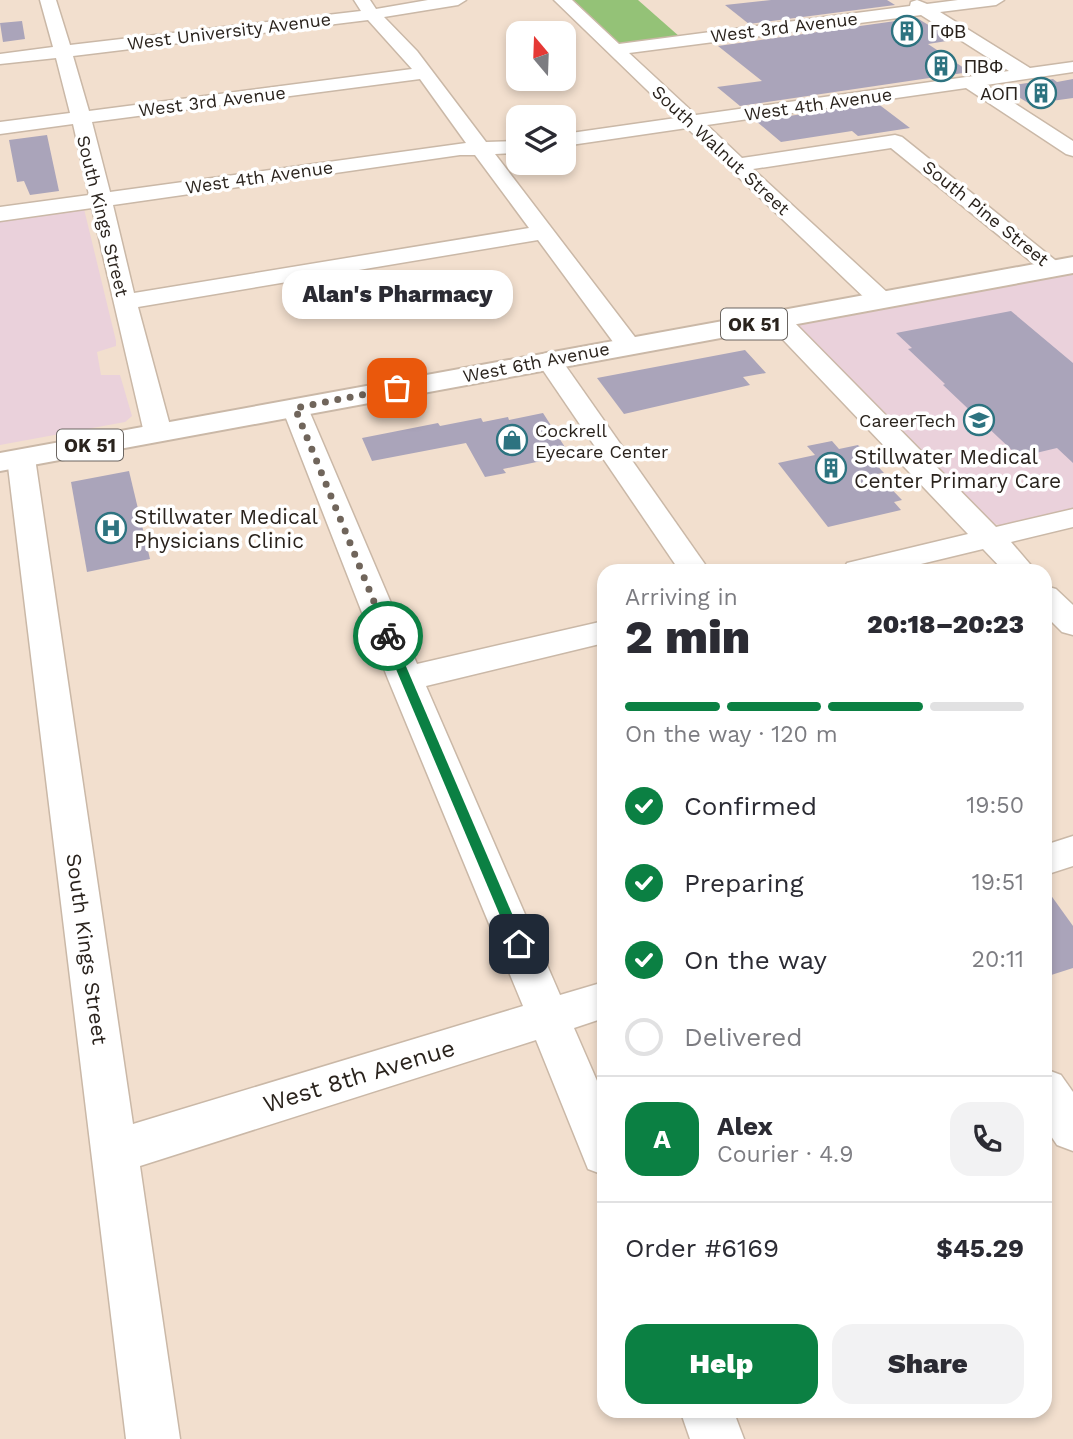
<!DOCTYPE html>
<meta charset="utf-8">
<style>
:root{--surface:#fff;--page:#f2f2f3;--text:#2b2b33;--muted:#7c7c81;--line:#e1e1e2;--accent:#0b8043}
body{margin:0;font-family:"Work Sans",sans-serif;background:var(--page);color:var(--text);height:100vh;display:flex;flex-direction:column;font-size:26px;white-space:nowrap}
*{box-sizing:border-box;margin:0}
p{font-size:23px;color:var(--muted)}
.icon{flex:none;width:38px;height:38px;fill:none;stroke:currentColor;stroke-width:2;stroke-linecap:round;stroke-linejoin:round}
.map{position:relative;flex:1;overflow:hidden}
.side{position:absolute;left:597px;top:564px;width:455px;height:854px;display:flex;flex-direction:column;background:var(--surface);border-radius:21px;box-shadow:0 4px 10px #0003}
.side>*{flex:none}
.needle{width:46px;rotate:341deg}
.buttons{position:absolute;left:506px;top:21px;display:grid;gap:14px}
.buttons a{display:grid;place-items:center;width:70px;height:70px;border-radius:14px;background:var(--surface);box-shadow:0 4px 10px #0003;font-size:35px}
.pin{position:absolute;display:grid;place-items:center;width:60px;height:60px;color:#fff;margin:-30px;border-radius:14px;box-shadow:0 4px 10px #0006}
.courier{position:absolute;display:grid;place-items:center;width:70px;height:70px;margin:-35px;border:5px solid #0b8043;border-radius:50%;background:#fff;color:#222;box-shadow:0 2px 9px #0007}
.bubble{position:absolute;height:49px;border-radius:21px;background:var(--surface);box-shadow:0 4px 10px #0003;font-size:23px;font-weight:800;line-height:49px;text-align:center}
.headline em{font-style:normal;font-weight:800}
.headline div{display:flex;flex-direction:column-reverse}
.headline{display:flex;align-items:center;justify-content:space-between;height:119px;padding:0 28px}
h1{font-size:46px;font-weight:800;line-height:52px}
.bar{display:grid;grid-template-columns:repeat(4,1fr);gap:10px 7px;align-content:center;height:84px;padding:0 28px}
.bar i{height:9px;border-radius:5px;background:var(--line)}
.bar .selected{background:var(--accent)}
.bar p{grid-column:span 4}
.line{display:flex;align-items:center;gap:18px;padding:0 28px;border-top:2px solid var(--line)}
.line div{flex:1}
.round{display:grid;place-items:center;flex:none;width:74px;height:74px;border-radius:21px;background:var(--page)}
ol{padding:0 28px;list-style:none}
li{display:flex;align-items:center;gap:21px;height:77px}
li p{margin-inline-start:auto}
li .icon{padding:7px;border-radius:50%;background:var(--accent);color:#fff;stroke-width:4}
li:last-child{color:var(--muted)}
li i{width:38px;height:38px;border:4px solid var(--line);border-radius:50%}
.cta{display:flex;gap:14px;margin-top:auto;padding:14px 28px}
.cta a{flex:1;height:80px;border-radius:21px;background:var(--accent);color:#fff;font-size:28px;font-weight:800;line-height:80px;text-align:center}
.cta a+a{background:var(--page);color:var(--text)}
.map>svg:first-child{display:block}
.education{fill:#ead1db}
.green{fill:#94c277}
.building{fill:#aaa4ba}
.lines{fill:none;stroke-linecap:round;stroke-linejoin:round}
.minor-casing{stroke:#cab8a7;stroke-width:3}
.highway-casing{stroke:#cab8a7;stroke-width:4}
.minor{fill:#fff;fill-rule:evenodd}
.highway{fill:#fff;fill-rule:evenodd}
.route{fill:#0b8043}
.done{stroke:#70655b;stroke-width:7;stroke-dasharray:0 12.6}
.labels{text-anchor:middle;dominant-baseline:central;stroke-width:7;stroke-linejoin:round;paint-order:stroke}
.far-street-label{font-size:18px;fill:#2a231d;stroke:#fff}
.far-poi-label{font-size:18px;fill:#2a231d;stroke:#fff;text-anchor:start}
.shield{fill:#fff;stroke:#6a6561;stroke-width:2}
.shield-label{font-size:19px;font-weight:bold;fill:#2a231d}
.poi-label{font-size:21px;fill:#2a231d;stroke:#fff;text-anchor:start}
.street-label{font-size:21px;fill:#2a231d;stroke:#fff}
.near-street-label{font-size:24px;fill:#2a231d;stroke:#fff}
</style>
<div class="map">
<svg width="1073" height="1439" viewBox="0 0 1073 1439">
<rect width="100%" height="100%" fill="#f2dfce"/>
<g class="education">
<polygon points="84,209 116,341 116,346 97,352 101,375 120,375 132,416 125,422 0,445 0,221"/>
<polygon points="1073,267 1073,511 1005,526 988,523 798,330 799,325 804,322"/>
</g>
<polygon class="green" points="570,0 638,0 680,37 619,45"/>
<g class="building">
<polygon points="771,0 887,0 895,5 749,24 725,5"/>
<polygon points="917,18 953,40 928,44 970,72 740,106 717,87 762,81 718,46"/>
<polygon points="22,21 25,39 3,42 0,23"/>
<polygon points="1053,79 1057,82 1073,79 1073,98 1030,104 1002,87"/>
<polygon points="877,103 910,128 858,136 852,131 781,142 756,121"/>
<polygon points="47,135 59,191 30,195 24,181 17,182 9,140"/>
<polygon points="1011,311 1073,363 1073,463 1057,448 1019,457 943,385 945,384 908,349 912,348 896,333"/>
<polygon points="745,350 766,373 743,377 750,385 624,414 597,378"/>
<polygon points="543,413 570,455 503,469 506,473 485,477 466,443 372,461 362,438 438,423 440,426 481,418 483,422 508,417 509,420"/>
<polygon points="832,441 839,449 858,445 884,473 877,474 902,500 894,502 901,510 828,527 778,463 815,455 807,446"/>
<polygon points="129,471 150,559 87,572 71,482"/>
<polygon points="1045,887 1073,926 1073,968 1045,977"/>
</g>
<g class="lines">
<g class="minor-casing">
<g id="minor">
<path d="M40,0h16l14,45 291,-34 -7,-11h16l6,9 52,-9h38l-8,5 -74,12 33,34 69,91 32,-1v12l-23,1 146,191 -4,5 -9,3 -9,-3 -81,-110 -400,67 34,126 -4,6 -10,2 -10,-2 -4,-6 -52,-225 -92,13v-14l89,-12 -16,-71 -73,10v-12l70,-9 -14,-55 -56,6v-10l53,-7zM368,20l44,49 -323,42 -16,-55zM420,79l46,64 -356,49 -18,-70zM460,155h15l54,73 -395,65 -21,-88z"/>
<path d="M554,0h18l47,44 291,-38 1,-4 6,-2 10,4 31,-4h46l-8,5 -56,7 90,56 43,-6v10l-87,13 87,56v15l-7,-2 -100,-66 -259,37 35,33 153,-23 7,2 163,131 -4,5h-16l-154,-125 -138,21 136,125 3,5 -3,5 -9,2 -9,-2 -184,-176 -123,18v-12l112,-16zM921,15l88,56 -313,44 -67,-62z"/>
<polygon points="778,313 787,315 996,527 1073,509 1073,527 1011,542 1035,570 1003,570 983,549 896,570 843,570 847,563 968,534 769,325 766,320 769,315"/>
<polygon points="549,352 558,355 709,570 679,570 536,360 540,355"/>
<polygon points="295,400 305,402 308,408 417,664 604,621 604,643 426,686 560,995 604,982 604,1018 574,1028 604,1097 604,1175 588,1169 536,1040 140,1166 180,1439 126,1439 7,458 11,452 21,450 31,452 35,458 133,1124 523,1006 388,679 282,408 285,402"/>
<polygon points="1045,586 1056,589 1073,605 1073,635 1062,632 1045,615"/>
<polygon points="1073,836 1073,866 1045,875 1045,845"/>
<polygon points="1045,1069 1061,1075 1073,1092 1073,1151 1057,1145 1045,1127"/>
<polygon points="680,1410 733,1410 744,1439 690,1439"/>
</g>
</g>
<g class="highway-casing">
<polygon id="highway" points="1073,257 1073,273 0,471 0,453"/>
</g>
<use href="#minor" class="minor"/>
<use href="#highway" class="highway"/>
</g>
<polygon class="route" points="388,632 393,636 525,944 523,948 519,950 512,944 382,636"/>
<g class="lines">
<polyline class="done" points="388,636 295,408 397,388"/>
</g>
<defs>
<g id="building-ring" transform="scale(1.575)"><circle r="9.5" fill="#fff" stroke="#2d7380" stroke-width="1.5"/><path d="M-4-6H4V6H1V3H-1V6H-4ZM-2.5-4.3h1.7v1.8h-1.7ZM.8-4.3h1.7v1.8H.8ZM-2.5-1h1.7V.8h-1.7ZM.8-1h1.7V.8H.8Z" fill="#2d7380"/></g>
<g id="school-ring" transform="scale(1.575)"><circle r="9.5" fill="#fff" stroke="#2d7380" stroke-width="1.5"/><path d="M0-5L7-2L0 1L-7-2ZM-4 1L0 2.5L4 1V4Q0 6-4 4Z" fill="#2d7380"/></g>
<g id="shop-ring" transform="scale(1.575)"><circle r="9.5" fill="#fff" stroke="#2d7380" stroke-width="1.5"/><path d="M-5-2.5h2.3a2.7 3.5 0 0 1 5.4 0H5L5.5 6h-11ZM-1.5-2.5h3a1.5 2.3 0 0 0-3 0Z" fill="#2d7380"/></g>
<g id="hospital-ring" transform="scale(1.575)"><circle r="9.5" fill="#fff" stroke="#2d7380" stroke-width="1.5"/><path d="M-5-5h3v3.5h4V-5h3V5h-3V1.5h-4V5h-3Z" fill="#2d7380"/></g>
</defs>
<g fill-rule="evenodd">
<use href="#building-ring" x="907" y="31"/>
<use href="#building-ring" x="941" y="66"/>
<use href="#building-ring" x="1041" y="93"/>
<use href="#school-ring" x="979" y="420"/>
<use href="#shop-ring" x="512" y="440"/>
<use href="#building-ring" x="831" y="468"/>
<use href="#hospital-ring" x="111" y="528"/>
</g>
<g class="labels">
<g class="far-street-label">
<text transform="translate(784 27) rotate(-7)">West 3rd Avenue</text>
<text transform="translate(229 31) rotate(-7)">West University Avenue</text>
<text transform="translate(212 101) rotate(-7)">West 3rd Avenue</text>
<text transform="translate(818 104) rotate(-8)">West 4th Avenue</text>
<text transform="translate(721 150) rotate(43)">South Walnut Street</text>
<text transform="translate(259 177) rotate(-8)">West 4th Avenue</text>
<text transform="translate(986 213) rotate(39)">South Pine Street</text>
<text transform="translate(103 216) rotate(76)">South Kings Street</text>
<text transform="translate(536 362) rotate(-11)">West 6th Avenue</text>
</g>
<g class="far-poi-label">
<text x="930" y="31">ΓΦΒ</text>
<text x="964" y="66">ΠΒΦ</text>
<text x="1018" y="93" text-anchor="end">AOΠ</text>
<text x="956" y="420" text-anchor="end">CareerTech</text>
<text x="535" y="430">Cockrell<tspan x="535" dy="21">Eyecare Center</tspan></text>
</g>
<g class="shield">
<rect x="721" y="308.5" width="66" height="31" rx="5"/>
<rect x="57" y="429.5" width="66" height="31" rx="5"/>
</g>
<g class="shield-label">
<text x="754" y="324">OK 51</text>
<text x="90" y="445">OK 51</text>
</g>
<g class="poi-label">
<text x="854" y="456">Stillwater Medical<tspan x="854" dy="24">Center Primary Care</tspan></text>
<text x="134" y="516">Stillwater Medical<tspan x="134" dy="24">Physicians Clinic</tspan></text>
</g>
<g class="street-label">
<text transform="translate(87 949) rotate(82)">South Kings Street</text>
</g>
<g class="near-street-label">
<text transform="translate(359 1076) rotate(-17)">West 8th Avenue</text>
</g>
</g>
</svg>
<div class="buttons">
<a><svg class="needle" viewBox="-14 -14 28 28"><path d="M0-13l5 13h-10z" fill="#e53935"/><path d="M0 13l5-13h-10z" fill="#7c7c81"/></svg></a>
<a><svg class="icon" aria-label="layers" viewBox="0 0 24 24"><path d="M12 4l9 5-9 5-9-5zM3 14l9 5 9-5"/></svg></a>
</div>
<div class="pin" style="left:397px;top:388px;background:#ea580c"><svg class="icon" aria-label="bag" viewBox="0 0 24 24"><path d="M5 8h14l-1 12H6zM9 8a3 3 0 0 1 6 0"/></svg></div>
<div class="pin" style="left:519px;top:944px;background:#1f2937"><svg class="icon" aria-label="home" viewBox="0 0 24 24"><path d="M3 11l9-7 9 7M6 9v11h12V9"/></svg></div>
<div class="courier" style="left:388px;top:636px"><svg class="icon" aria-label="bike" viewBox="0 0 24 24"><circle cx="6" cy="16" r="4"/><circle cx="18" cy="16" r="4"/><path d="M6 16l4-8h5l3 8M10 8l3 8H6M13 5h3"/></svg></div>
<div class="bubble" style="left:282px;top:270px;width:231px">Alan's Pharmacy</div>
<section class="side">
<div class="headline"><div><h1>2 min</h1><p>Arriving in</p></div><em>20:18–20:23</em></div>
<div class="bar"><i class="selected"></i><i class="selected"></i><i class="selected"></i><i></i><p>On the way · 120 m</p></div>
<ol>
<li><svg class="icon" aria-label="check" viewBox="0 0 24 24"><path d="M5 12l5 5 9-10"/></svg>Confirmed<p>19:50</p></li>
<li><svg class="icon" aria-label="check" viewBox="0 0 24 24"><path d="M5 12l5 5 9-10"/></svg>Preparing<p>19:51</p></li>
<li><svg class="icon" aria-label="check" viewBox="0 0 24 24"><path d="M5 12l5 5 9-10"/></svg>On the way<p>20:11</p></li>
<li><i></i>Delivered</li>
</ol>
<div class="line" style="height:126px"><b class="round" style="background:var(--accent);color:#fff">A</b><div><b>Alex</b><p>Courier · 4.9</p></div><a class="round"><svg class="icon" aria-label="phone" viewBox="0 0 24 24"><path d="M5 4h4l2 5-3 2q2 4 5 5l2-3 5 2v4C11 20 4 13 5 4z"/></svg></a></div>
<div class="line" style="height:91px"><div>Order #6169</div><b>$45.29</b></div>
<div class="cta"><a>Help</a><a>Share</a></div>
</section>
</div>
